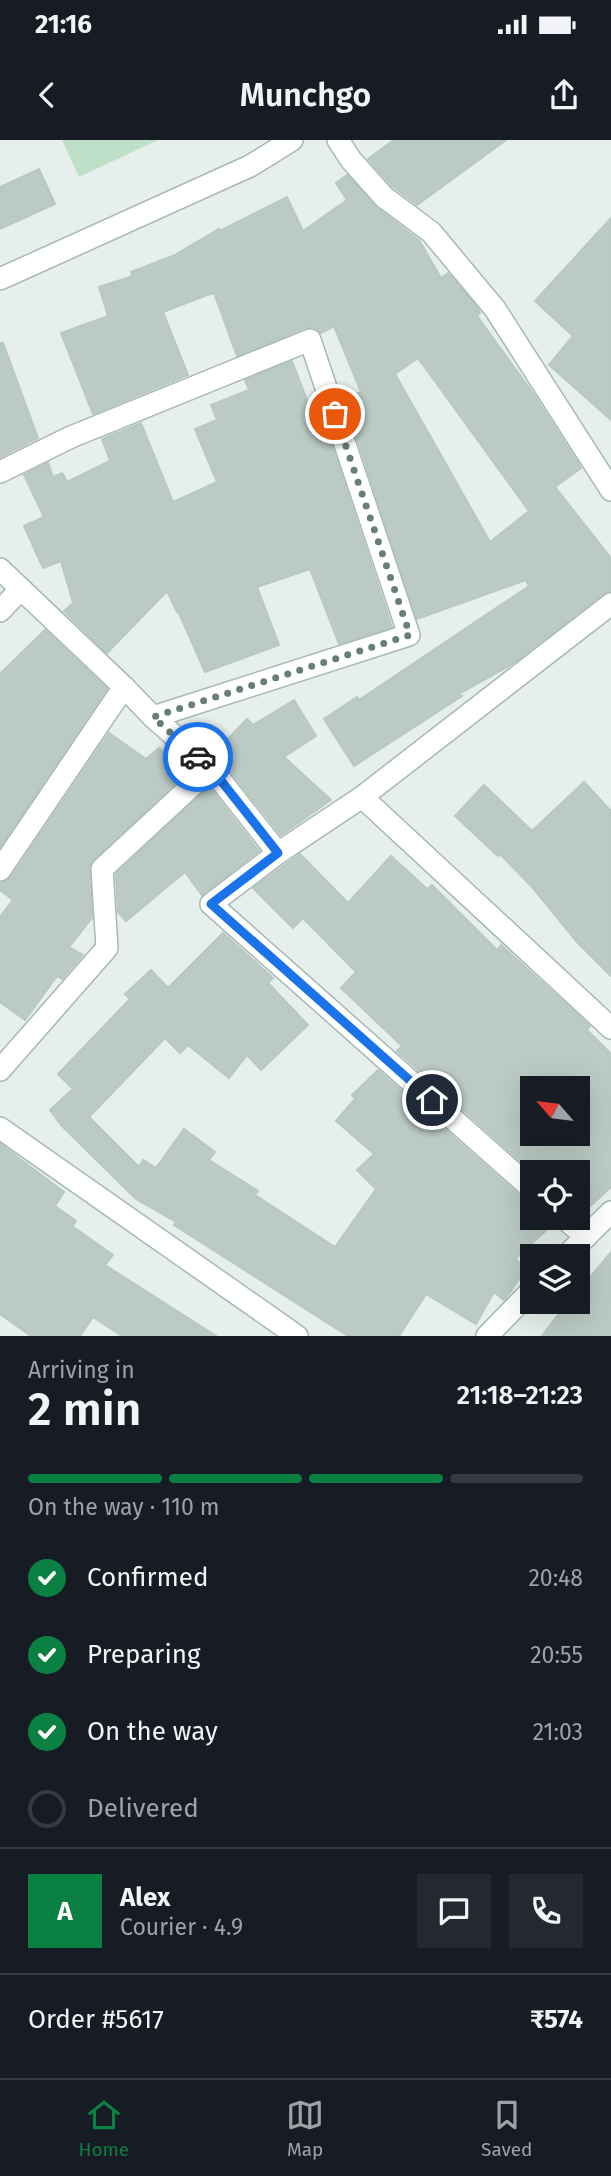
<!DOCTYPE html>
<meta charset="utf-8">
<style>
:root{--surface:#171b24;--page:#242831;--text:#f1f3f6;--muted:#9ea1a6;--line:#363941;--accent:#0b8043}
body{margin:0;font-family:"Fira Sans",sans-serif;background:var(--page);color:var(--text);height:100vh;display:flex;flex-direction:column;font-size:26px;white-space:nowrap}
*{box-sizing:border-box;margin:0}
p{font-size:23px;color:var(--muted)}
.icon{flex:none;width:38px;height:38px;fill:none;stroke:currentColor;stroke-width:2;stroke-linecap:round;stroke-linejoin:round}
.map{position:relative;height:1196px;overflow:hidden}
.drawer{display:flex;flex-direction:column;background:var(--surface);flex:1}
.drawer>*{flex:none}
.needle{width:46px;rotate:298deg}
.tools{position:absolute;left:520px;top:936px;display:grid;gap:14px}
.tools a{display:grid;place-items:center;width:70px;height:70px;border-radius:0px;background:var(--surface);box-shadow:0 7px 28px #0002;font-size:35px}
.pin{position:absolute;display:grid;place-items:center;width:60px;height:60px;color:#fff;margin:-30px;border:4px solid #fff;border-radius:50%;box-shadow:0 2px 7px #0007}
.courier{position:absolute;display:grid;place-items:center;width:70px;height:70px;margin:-35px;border:5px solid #1a73e8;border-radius:50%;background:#fff;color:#222;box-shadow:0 2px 9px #0007}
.overview em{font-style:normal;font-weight:600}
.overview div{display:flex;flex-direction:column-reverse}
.overview{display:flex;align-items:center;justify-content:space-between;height:119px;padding:0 28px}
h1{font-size:46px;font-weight:600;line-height:52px}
.bar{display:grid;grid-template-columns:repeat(4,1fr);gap:10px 7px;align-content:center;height:84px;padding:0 28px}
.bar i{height:9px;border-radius:5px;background:var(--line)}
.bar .on{background:var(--accent)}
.bar p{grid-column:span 4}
.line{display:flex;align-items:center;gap:18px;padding:0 28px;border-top:2px solid var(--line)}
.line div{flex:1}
.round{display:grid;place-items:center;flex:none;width:74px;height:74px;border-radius:0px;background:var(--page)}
ol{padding:0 28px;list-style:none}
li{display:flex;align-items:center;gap:21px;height:77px}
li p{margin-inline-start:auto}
li .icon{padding:7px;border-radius:50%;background:var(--accent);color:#fff;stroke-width:4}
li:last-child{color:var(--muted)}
li i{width:38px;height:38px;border:4px solid var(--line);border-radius:50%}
.status{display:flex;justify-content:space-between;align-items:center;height:49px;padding:0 35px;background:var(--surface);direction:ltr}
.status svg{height:19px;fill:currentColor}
header{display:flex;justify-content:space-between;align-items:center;height:91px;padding:0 28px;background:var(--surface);font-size:32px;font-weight:600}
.dock{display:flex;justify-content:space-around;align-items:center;height:98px;border-top:2px solid var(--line);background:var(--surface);font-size:19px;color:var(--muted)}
.dock a{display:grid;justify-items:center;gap:4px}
.dock .on{color:var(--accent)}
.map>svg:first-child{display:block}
.green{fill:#bfe0c8}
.building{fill:#bbcac4;stroke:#b8c9c2;stroke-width:2;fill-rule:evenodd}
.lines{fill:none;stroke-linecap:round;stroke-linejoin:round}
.minor-casing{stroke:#a8b8b2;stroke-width:24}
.minor{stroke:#fff;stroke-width:21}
.done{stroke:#687f78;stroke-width:7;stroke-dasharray:0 12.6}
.route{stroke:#1a73e8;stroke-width:9}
</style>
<div class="status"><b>21:16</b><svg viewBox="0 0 49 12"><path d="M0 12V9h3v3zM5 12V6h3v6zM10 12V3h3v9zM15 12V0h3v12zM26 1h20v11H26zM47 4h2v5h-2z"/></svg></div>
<header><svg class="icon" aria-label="back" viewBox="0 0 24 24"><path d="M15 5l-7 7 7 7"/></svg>Munchgo<svg class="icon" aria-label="share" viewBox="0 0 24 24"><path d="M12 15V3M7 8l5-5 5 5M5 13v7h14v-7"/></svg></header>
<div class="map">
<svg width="611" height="1196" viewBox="0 0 611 1196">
<rect width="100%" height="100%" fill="#e6efeb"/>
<polygon class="green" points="62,0 158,0 79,37"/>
<g class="building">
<polygon points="394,0 506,0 417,65 393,47 368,19"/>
<polygon points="39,29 55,64 0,89 0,47"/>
<path d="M347,35l29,32 43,33 22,38 7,-5 29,34 3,6 -3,3 58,80 46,72 -26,19 56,71v33l-8,3 -89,69 -55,31 3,2 -108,70 -30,-47 33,-22 2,3 170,-114 -3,-6 -109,39 -73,-220 17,-7 -27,-66 -13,7 -8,-6 -8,1 -68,28 -23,-63 -7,2 -44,17 25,63 -95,39 -32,-81 47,-17 -9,-29 34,-11 -2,-4 44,-17 44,-26 1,2 67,-34 16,34 44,-31 -11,-17zM418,218l111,153 -39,31 -95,-168z"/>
<polygon points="611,78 611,280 549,225 573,196 535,161"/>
<polygon points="0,203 3,203 38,298 0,317"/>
<polygon points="292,221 312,273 320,270 392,487 339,504 310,429 257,447 279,505 205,532 178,471 177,472 167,451 107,513 64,471 73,463 61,421 43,428 24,386 44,377 24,335 48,323 53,337 62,333 67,342 110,321 102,299 141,283 173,362 217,342 195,289 217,280 211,265 249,250 245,240"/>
<polygon points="45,490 107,549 0,707 0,534"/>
<polygon points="294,560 316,596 284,617 331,660 281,695 227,627 236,618 222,605 247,579 253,585"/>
<polygon points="109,593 146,619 159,608 183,636 90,724 92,778 69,807 83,815 62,839 57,836 25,880 0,862 0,777 13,760 0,750 0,743 11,737"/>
<polygon points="584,642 611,671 611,836 577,802 533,748 500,714 498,716 455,676 484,645 532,691"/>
<polygon points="209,647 259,711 202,755 185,732 126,781 118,772 116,734"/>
<path d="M300,714l48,49 43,-47 36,33 5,-4 65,65 4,-5 89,81 -3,4 24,24v133l-29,27 -4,-5v-37h-45l-136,-121 5,-5 -61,-58 15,-16 -53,-54 -10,10 -40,-40zM532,948h46v46h-46z"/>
<polygon points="223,793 273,838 268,843 308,885 261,930 247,915 229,938 188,905 180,913 165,898 89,977 139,1027 143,1020 156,1028 184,989 215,1012 209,1020 258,1051 255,1055 335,1107 376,1049 357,1030 374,1014 336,981 355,959 352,955 378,930 523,1059 532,1062 532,1078 551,1078 553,1084 515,1119 527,1128 508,1155 504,1160 494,1152 476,1184 426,1154 399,1196 348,1196 174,1085 176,1082 136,1059 61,985 50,970 73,949 58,934 130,859 125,854 151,830 168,848"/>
<polygon points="0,1004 64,1052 55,1066 76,1081 72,1086 113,1115 105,1125 216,1196 122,1196 93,1177 80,1196 31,1196 0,1174"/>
<polygon points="611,1112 611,1196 542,1196 564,1167 570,1162 578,1162 578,1152"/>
</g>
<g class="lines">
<g class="minor-casing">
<g id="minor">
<polyline points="338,0 351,20 384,57 431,92 495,169 611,350"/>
<polyline points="0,139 250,26 292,0"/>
<polyline points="0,332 71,297 310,200 409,495 153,577"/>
<polyline points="0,429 124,547 153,577 211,628 278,713 211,764 532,1049"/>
<polyline points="0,471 21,449"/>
<polyline points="362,657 611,888"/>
<polyline points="278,713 362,657 611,464"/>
<polyline points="0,730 124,547"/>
<polyline points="0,930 107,808 102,729 211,628"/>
<polyline points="0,988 297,1196"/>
<polyline points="564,1078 586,1097"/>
<polyline points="566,1116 611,1072"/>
<polyline points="487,1196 532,1150"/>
</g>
</g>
<use href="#minor" class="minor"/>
</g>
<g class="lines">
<polyline class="done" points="198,617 153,577 410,495 335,274"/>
<polyline class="route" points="198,617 211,628 278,713 211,764 432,960"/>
</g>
</svg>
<div class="tools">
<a><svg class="needle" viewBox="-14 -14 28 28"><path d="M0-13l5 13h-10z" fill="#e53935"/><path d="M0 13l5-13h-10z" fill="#9ea1a6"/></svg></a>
<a><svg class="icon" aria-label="locate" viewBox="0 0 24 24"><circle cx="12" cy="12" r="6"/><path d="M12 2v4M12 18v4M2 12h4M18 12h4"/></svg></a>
<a><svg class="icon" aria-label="layers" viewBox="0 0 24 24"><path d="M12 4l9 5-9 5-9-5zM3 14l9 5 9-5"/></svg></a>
</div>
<div class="pin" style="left:335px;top:274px;background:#ea580c"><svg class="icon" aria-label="bag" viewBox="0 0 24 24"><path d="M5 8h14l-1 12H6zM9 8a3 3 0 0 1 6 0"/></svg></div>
<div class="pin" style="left:432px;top:960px;background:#1f2937"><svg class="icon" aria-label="home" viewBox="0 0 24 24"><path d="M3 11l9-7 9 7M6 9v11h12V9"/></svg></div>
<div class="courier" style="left:198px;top:617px"><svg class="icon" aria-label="car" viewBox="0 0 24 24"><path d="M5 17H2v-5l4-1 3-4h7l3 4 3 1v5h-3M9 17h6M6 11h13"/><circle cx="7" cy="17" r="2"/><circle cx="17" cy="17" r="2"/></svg></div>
</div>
<section class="drawer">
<div class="overview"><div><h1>2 min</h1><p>Arriving in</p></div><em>21:18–21:23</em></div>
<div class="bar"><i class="on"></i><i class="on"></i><i class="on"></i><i></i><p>On the way · 110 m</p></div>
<ol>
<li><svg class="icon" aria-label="check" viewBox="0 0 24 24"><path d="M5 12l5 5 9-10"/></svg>Confirmed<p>20:48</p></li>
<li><svg class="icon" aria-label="check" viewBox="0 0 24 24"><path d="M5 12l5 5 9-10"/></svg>Preparing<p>20:55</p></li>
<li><svg class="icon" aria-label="check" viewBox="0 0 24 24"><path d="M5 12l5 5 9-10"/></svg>On the way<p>21:03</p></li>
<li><i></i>Delivered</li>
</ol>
<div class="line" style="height:126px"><b class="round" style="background:var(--accent);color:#fff">A</b><div><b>Alex</b><p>Courier · 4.9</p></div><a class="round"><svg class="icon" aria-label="chat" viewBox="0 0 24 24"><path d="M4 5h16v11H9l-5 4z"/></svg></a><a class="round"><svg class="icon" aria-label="phone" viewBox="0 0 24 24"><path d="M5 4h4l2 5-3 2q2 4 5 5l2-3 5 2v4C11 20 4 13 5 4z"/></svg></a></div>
<div class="line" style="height:91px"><div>Order #5617</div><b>₹574</b></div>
</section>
<nav class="dock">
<a class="on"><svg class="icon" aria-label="home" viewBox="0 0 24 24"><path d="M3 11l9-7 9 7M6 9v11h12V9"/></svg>Home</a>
<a><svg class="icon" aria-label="map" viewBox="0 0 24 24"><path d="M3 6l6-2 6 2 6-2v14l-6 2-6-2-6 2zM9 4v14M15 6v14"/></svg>Map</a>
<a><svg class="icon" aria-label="saved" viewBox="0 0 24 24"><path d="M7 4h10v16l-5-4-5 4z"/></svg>Saved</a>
</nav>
